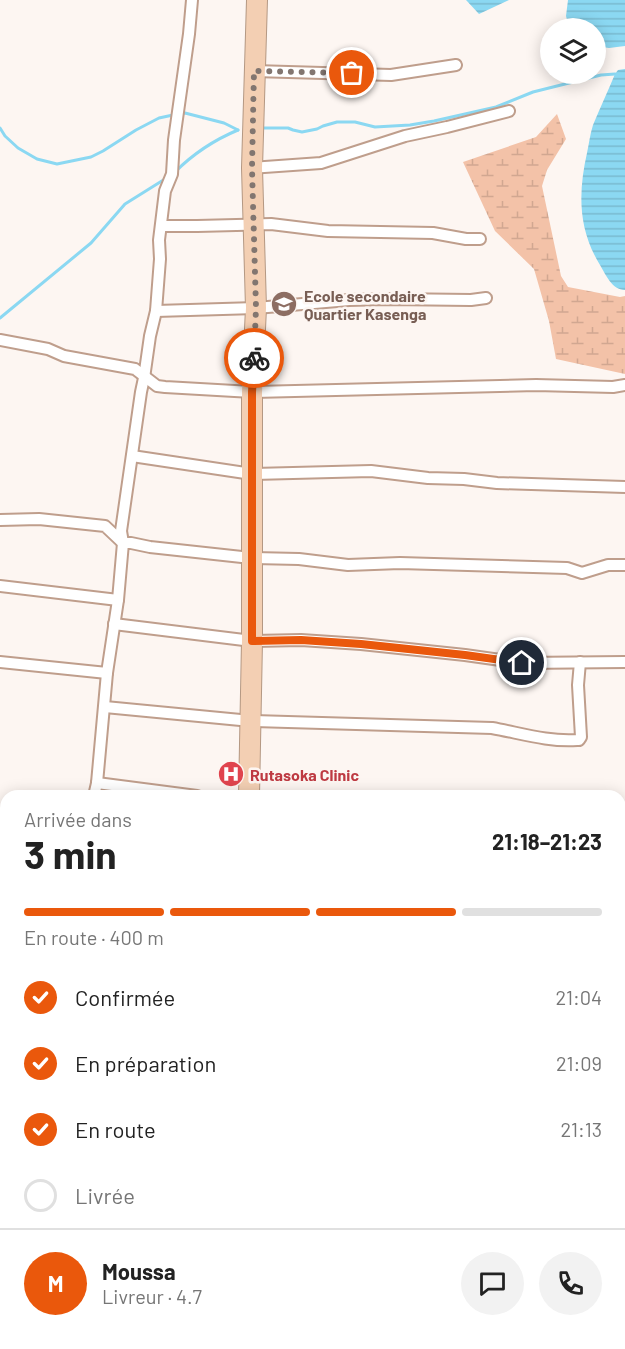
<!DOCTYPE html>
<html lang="fr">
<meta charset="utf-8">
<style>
:root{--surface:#fff;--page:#f2f2f2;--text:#222;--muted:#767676;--line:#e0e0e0;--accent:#ea580c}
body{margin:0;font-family:Barlow,sans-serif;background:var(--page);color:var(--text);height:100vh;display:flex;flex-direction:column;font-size:22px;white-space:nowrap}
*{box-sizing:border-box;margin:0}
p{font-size:20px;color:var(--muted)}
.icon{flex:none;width:33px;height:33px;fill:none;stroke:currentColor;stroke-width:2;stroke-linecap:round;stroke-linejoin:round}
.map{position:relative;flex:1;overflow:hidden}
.side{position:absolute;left:0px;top:790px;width:626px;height:560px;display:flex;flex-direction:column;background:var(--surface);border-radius:18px 18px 0 0;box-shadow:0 3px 15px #0003}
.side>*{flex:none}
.buttons{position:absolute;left:540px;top:18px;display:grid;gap:12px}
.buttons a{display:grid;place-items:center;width:66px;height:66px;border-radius:50%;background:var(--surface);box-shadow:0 3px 15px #0003;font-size:30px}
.pin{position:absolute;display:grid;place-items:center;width:51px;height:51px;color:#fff;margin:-26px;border:3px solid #fff;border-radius:50%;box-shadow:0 2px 6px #0007}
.courier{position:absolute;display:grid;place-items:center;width:60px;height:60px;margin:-30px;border:4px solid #ea580c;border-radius:50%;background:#fff;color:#222;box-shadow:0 2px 8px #0007}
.summary em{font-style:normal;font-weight:700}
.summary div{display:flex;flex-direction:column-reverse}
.summary{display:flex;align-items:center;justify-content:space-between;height:102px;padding:0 24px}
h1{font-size:39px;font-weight:700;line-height:45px}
.bar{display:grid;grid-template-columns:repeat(4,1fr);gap:9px 6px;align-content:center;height:72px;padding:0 24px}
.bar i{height:8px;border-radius:4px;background:var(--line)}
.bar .on{background:var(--accent)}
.bar p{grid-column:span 4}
.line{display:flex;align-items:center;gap:15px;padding:0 24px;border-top:2px solid var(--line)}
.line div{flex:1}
.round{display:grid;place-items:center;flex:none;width:63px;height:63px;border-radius:32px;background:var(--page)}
ol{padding:0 24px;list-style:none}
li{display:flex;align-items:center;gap:18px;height:66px}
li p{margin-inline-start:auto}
li .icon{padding:6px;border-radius:50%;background:var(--accent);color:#fff;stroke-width:4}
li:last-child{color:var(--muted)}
li i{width:33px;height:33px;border:3px solid var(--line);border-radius:50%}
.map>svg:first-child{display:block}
.wetland{fill:url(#wetland-marsh)}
.water{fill:url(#water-rules)}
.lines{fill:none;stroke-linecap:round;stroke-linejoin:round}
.stream{stroke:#8bd8f2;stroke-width:3}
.street-casing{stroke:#bf9e8c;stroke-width:14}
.highway-casing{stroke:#b49883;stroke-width:22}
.street{stroke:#fff;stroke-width:10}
.highway{stroke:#f3cfb3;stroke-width:20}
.done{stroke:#827670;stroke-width:6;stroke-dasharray:0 10.8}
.route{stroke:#ea580c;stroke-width:8}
.labels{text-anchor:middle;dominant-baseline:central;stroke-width:5;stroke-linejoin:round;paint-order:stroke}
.education-label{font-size:16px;font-weight:bold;fill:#785e54;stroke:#fdf6f2;text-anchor:start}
.health-label{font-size:16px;font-weight:bold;fill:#be3a42;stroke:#fdf6f2;text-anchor:start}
</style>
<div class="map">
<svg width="625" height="1349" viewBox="0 0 625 1349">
<defs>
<pattern id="wetland-marsh" width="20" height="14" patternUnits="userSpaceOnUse" patternTransform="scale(1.5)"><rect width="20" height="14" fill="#f3c2a8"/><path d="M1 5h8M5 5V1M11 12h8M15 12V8" fill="none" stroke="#d1a791"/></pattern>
<pattern id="water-rules" width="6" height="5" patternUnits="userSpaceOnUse" patternTransform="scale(1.5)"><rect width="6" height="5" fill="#8bd8f2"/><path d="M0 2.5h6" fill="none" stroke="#79bad0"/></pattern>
</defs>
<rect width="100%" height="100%" fill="#fdf6f2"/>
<polygon class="wetland" points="557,114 566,139 547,170 542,186 561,276 568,287 620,297 625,296 625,374 556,359 549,321 534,269 495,231 463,162 536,137"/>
<g class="water">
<polygon points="466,0 509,0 479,14"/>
<polygon points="568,0 625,0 625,46 609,48 596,46 596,28 569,28 566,16"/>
<path d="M625,69v221c-13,0 -19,-15 -25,-25 -22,-36 -22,-72 -13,-112 2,-9 3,-19 6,-28 7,-17 15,-34 22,-51l3,-4z"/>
</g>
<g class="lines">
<g class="stream">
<polyline points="180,114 185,113 224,123 238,130"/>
<polyline points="0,128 5,136 18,148 37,159 57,164 91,157 103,151 136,130 159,118 173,115"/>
<polyline points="262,128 288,128 293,130 302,132 317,129 323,126 337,122 355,122 375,127 410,125 434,121 496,107 533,92 601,75 615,74"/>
<path d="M175,172c19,-19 39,-32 63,-42"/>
<polyline points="0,318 91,243 125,204 165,179"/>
</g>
<g class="street-casing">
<g id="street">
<polyline points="254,71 391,75 456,65"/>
<polyline points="252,168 321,163 405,136 447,127 509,111"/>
<polyline points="161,226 197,226 271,224 328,231 433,233 466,239 480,239"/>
<polyline points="156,311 256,308 349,300 388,299 471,300 486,298"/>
<polyline points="0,340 48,349 64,356 135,369 157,386 165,387 252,392 536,385 613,387 625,385"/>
<polyline points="132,456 252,474 371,471 428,478 464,479 497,483 625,487"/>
<polyline points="0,520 39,519 105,526 123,543 131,543 150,547 251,558 299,559 348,565 400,563 567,568 582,573 608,565 625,565"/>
<polyline points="0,586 118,600"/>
<polyline points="114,624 252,641 301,640 361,644 465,655 522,663 625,662"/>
<polyline points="0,662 107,673"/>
<path d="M105,707l146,14 241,7c28,5 56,14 85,12h2l2,-3 -3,-52 2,-23"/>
<polyline points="97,783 197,796"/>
<polyline points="94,796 97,783 107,673 118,600 123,543 121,531 141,392 144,378 150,336 156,311 160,259 159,240 165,191 172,174 174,140 189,34 192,0"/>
<polyline points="620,811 625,811"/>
<polyline points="620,892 625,892"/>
<polyline points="620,986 625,985"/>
<polyline points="620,1054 625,1054"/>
<polyline points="620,1126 625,1126"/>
<polyline points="0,1159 6,1159"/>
<polyline points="620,1206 625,1206"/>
<polyline points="620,1272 625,1272"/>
<polyline points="39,1344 40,1349"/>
</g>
</g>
<g class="highway-casing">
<g id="highway">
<polyline points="249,796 252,641 252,392 256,308 252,168 257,0"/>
<polyline points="243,1344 243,1349"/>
</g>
</g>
<use href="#street" class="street"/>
<use href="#highway" class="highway"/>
</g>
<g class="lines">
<polyline class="done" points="254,358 256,308 252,168 254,71 352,73"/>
<polyline class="route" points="254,358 252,392 252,641 301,640 361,644 465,655 522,663"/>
</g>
<defs>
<g id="school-disc" transform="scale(1.35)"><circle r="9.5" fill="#8d6e63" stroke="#fdf6f2"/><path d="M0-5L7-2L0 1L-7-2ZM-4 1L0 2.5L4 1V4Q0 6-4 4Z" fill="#fff"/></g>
<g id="hospital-disc" transform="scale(1.35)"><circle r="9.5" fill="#e0444e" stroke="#fdf6f2"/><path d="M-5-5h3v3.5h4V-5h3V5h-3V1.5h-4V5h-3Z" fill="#fff"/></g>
</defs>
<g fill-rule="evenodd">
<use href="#school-disc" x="284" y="304"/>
<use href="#hospital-disc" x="231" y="774"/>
</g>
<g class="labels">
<g class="education-label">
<text x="304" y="295">Ecole secondaire<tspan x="304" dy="18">Quartier Kasenga</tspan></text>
</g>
<g class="health-label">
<text x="250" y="774">Rutasoka Clinic</text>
</g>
</g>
</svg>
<div class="buttons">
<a><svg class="icon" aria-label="layers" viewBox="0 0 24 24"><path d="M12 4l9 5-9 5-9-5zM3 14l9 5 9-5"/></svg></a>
</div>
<div class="pin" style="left:352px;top:73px;background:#ea580c"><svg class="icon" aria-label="bag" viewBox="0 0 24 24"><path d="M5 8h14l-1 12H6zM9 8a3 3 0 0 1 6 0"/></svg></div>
<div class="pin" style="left:522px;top:663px;background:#1f2937"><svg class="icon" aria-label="home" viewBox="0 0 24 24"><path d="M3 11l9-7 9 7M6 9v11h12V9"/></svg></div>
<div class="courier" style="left:254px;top:358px"><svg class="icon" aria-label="bike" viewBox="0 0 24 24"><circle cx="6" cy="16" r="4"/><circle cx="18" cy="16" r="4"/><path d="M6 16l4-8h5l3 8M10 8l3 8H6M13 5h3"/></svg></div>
<section class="side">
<div class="summary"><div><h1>3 min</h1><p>Arrivée dans</p></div><em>21:18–21:23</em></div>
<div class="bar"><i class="on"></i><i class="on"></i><i class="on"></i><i></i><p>En route · 400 m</p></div>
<ol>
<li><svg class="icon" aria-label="check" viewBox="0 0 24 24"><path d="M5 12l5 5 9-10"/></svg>Confirmée<p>21:04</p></li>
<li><svg class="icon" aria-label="check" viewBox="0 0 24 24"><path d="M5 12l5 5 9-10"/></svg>En préparation<p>21:09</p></li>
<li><svg class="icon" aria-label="check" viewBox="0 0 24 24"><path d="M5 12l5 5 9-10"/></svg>En route<p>21:13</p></li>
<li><i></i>Livrée</li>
</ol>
<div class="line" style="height:108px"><b class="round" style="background:var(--accent);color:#fff">M</b><div><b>Moussa</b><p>Livreur · 4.7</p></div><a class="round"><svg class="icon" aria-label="chat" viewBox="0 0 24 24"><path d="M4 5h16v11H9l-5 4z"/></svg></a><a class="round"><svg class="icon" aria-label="phone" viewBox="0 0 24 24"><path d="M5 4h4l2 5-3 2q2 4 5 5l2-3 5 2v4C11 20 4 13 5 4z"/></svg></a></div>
</section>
</div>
